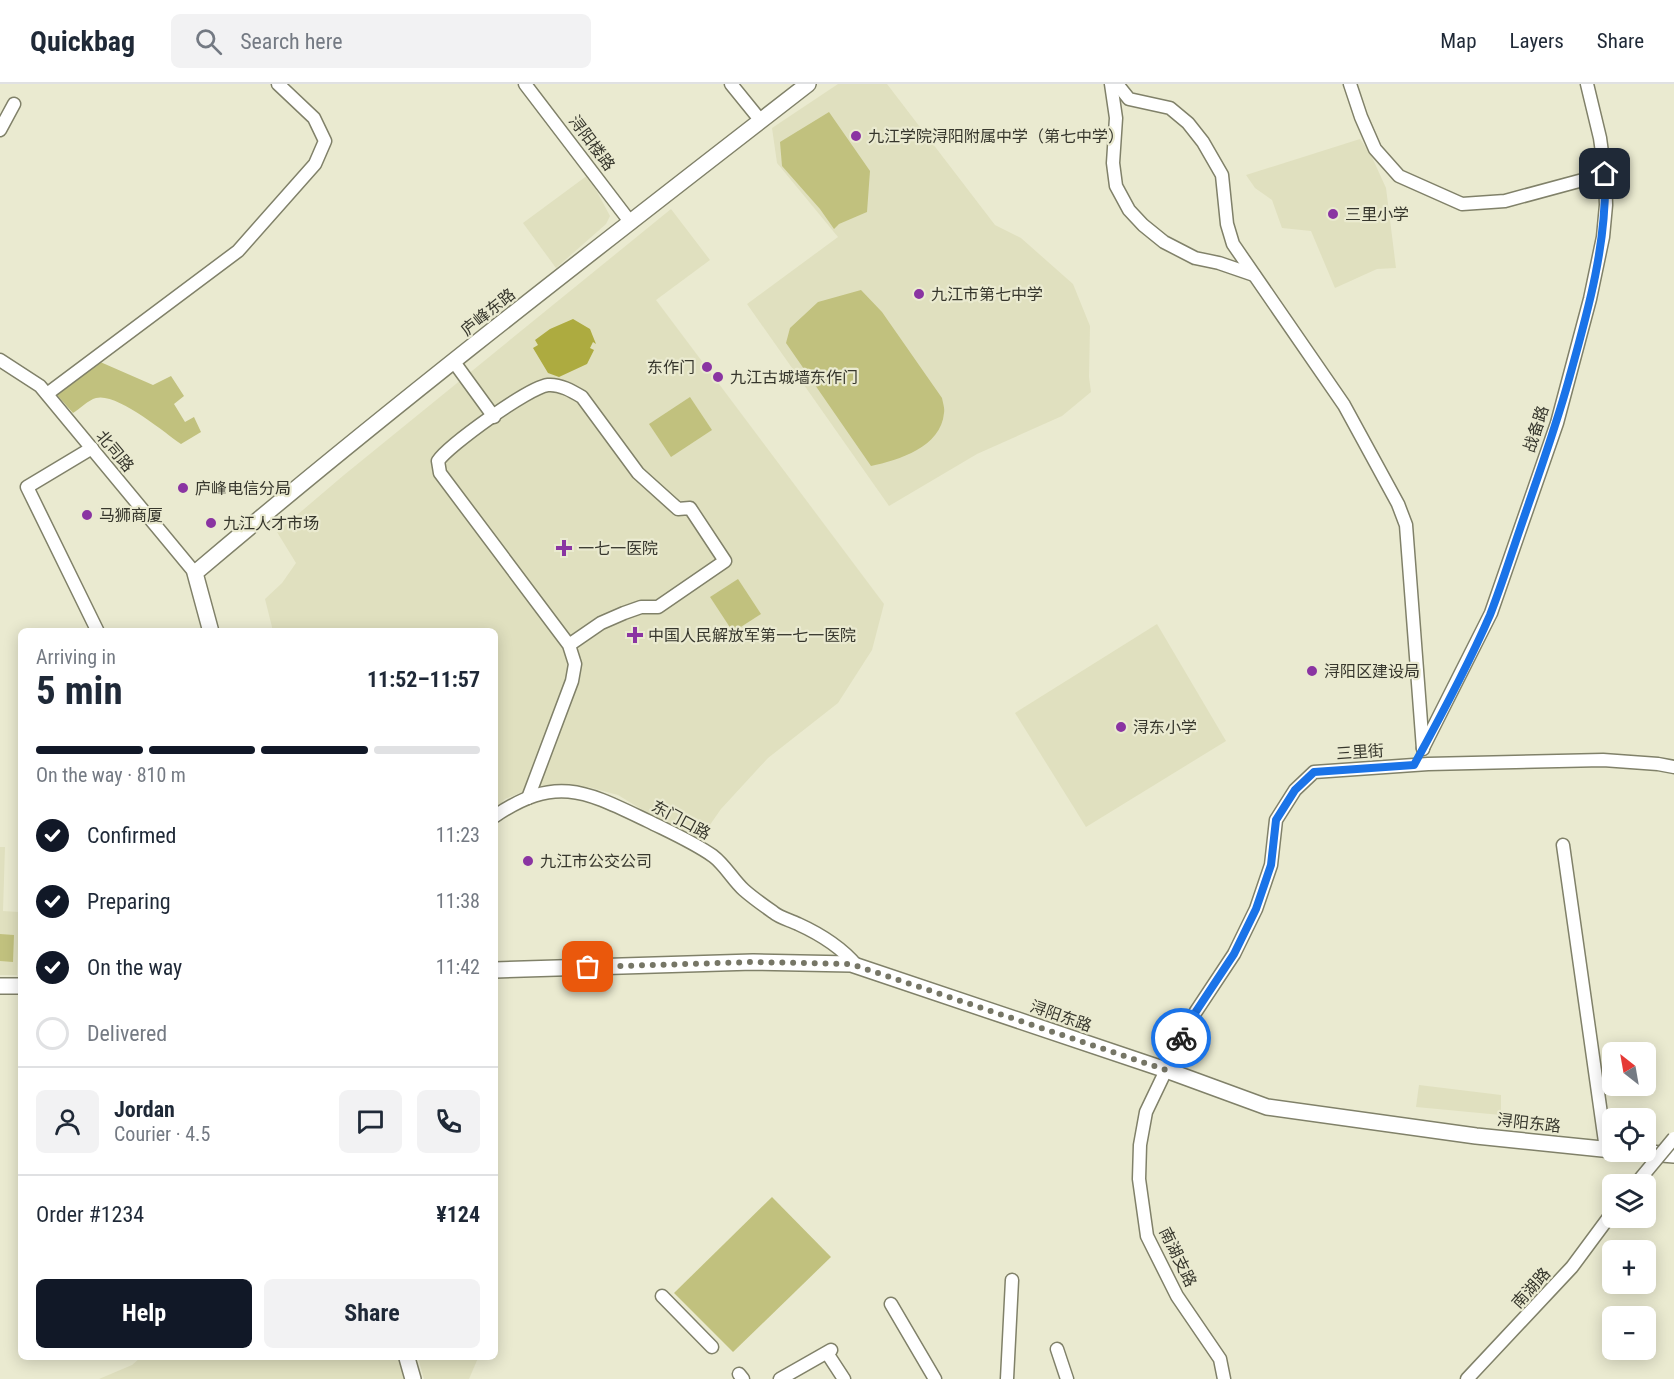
<!DOCTYPE html>
<meta charset="utf-8">
<style>
:root{--surface:#fff;--page:#f2f2f3;--text:#1f2937;--muted:#747a83;--line:#e0e1e3;--accent:#111827}
body{margin:0;font-family:"Roboto Condensed","Noto Sans SC",sans-serif;background:var(--page);color:var(--text);height:100vh;display:flex;flex-direction:column;font-size:22px;white-space:nowrap}
*{box-sizing:border-box;margin:0}
p{font-size:20px;color:var(--muted)}
.icon{flex:none;width:33px;height:33px;fill:none;stroke:currentColor;stroke-width:2;stroke-linecap:round;stroke-linejoin:round}
.map{position:relative;flex:1;overflow:hidden}
.drawer{position:absolute;left:18px;top:544px;width:480px;height:732px;display:flex;flex-direction:column;background:var(--surface);border-radius:9px;box-shadow:0 3px 15px #0003}
.drawer>*{flex:none}
.needle{width:39px;rotate:329deg}
.fabs{position:absolute;left:1602px;top:958px;display:grid;gap:12px}
.fabs a{display:grid;place-items:center;width:54px;height:54px;border-radius:9px;background:var(--surface);box-shadow:0 3px 15px #0003;font-size:30px}
.pin{position:absolute;display:grid;place-items:center;width:51px;height:51px;color:#fff;margin:-26px;border-radius:12px;box-shadow:0 3px 9px #0006}
.courier{position:absolute;display:grid;place-items:center;width:60px;height:60px;margin:-30px;border:4px solid #1a73e8;border-radius:50%;background:#fff;color:#222;box-shadow:0 2px 8px #0007}
.overview em{font-style:normal;font-weight:700}
.overview div{display:flex;flex-direction:column-reverse}
.overview{display:flex;align-items:center;justify-content:space-between;height:102px;padding:0 18px}
h1{font-size:39px;font-weight:700;line-height:45px}
.bar{display:grid;grid-template-columns:repeat(4,1fr);gap:9px 6px;align-content:center;height:72px;padding:0 18px}
.bar i{height:8px;border-radius:4px;background:var(--line)}
.bar .current{background:var(--accent)}
.bar p{grid-column:span 4}
.line{display:flex;align-items:center;gap:15px;padding:0 18px;border-top:2px solid var(--line)}
.line div{flex:1}
.round{display:grid;place-items:center;flex:none;width:63px;height:63px;border-radius:9px;background:var(--page)}
ol{padding:0 18px;list-style:none}
li{display:flex;align-items:center;gap:18px;height:66px}
li p{margin-inline-start:auto}
li .icon{padding:6px;border-radius:50%;background:var(--accent);color:#fff;stroke-width:4}
li:last-child{color:var(--muted)}
li i{width:33px;height:33px;border:3px solid var(--line);border-radius:50%}
.action{display:flex;gap:12px;margin-top:auto;padding:12px 18px}
.action a{flex:1;height:69px;border-radius:9px;background:var(--accent);color:#fff;font-size:24px;font-weight:700;line-height:69px;text-align:center}
.action a+a{background:var(--page);color:var(--text)}
header{display:flex;align-items:center;gap:36px;box-sizing:border-box;height:84px;padding:0 30px;background:var(--surface);border-bottom:2px solid var(--line)}
header strong{font-size:28px}
nav{display:flex;gap:33px;margin-inline-start:auto;font-size:21px}
.search{width:420px;height:54px;background:var(--page);display:flex;align-items:center;gap:15px;box-sizing:border-box;padding:0 21px;border-radius:9px;color:var(--muted);font-size:22px}
.map>svg:first-child{display:block}
.built{fill:#e0e0bf}
.green{fill:#c1c17e}
.water{fill:#adab40}
.lines{fill:none;stroke-linecap:round;stroke-linejoin:round}
.minor-casing{stroke:#808169;stroke-width:15}
.major-casing{stroke:#808169;stroke-width:18}
.minor{stroke:#fff;stroke-width:12}
.major{stroke:#fff;stroke-width:15}
.minor-bridge-casing{stroke:#808169;stroke-width:15;stroke-linecap:butt}
.minor-bridge{stroke:#fff;stroke-width:12}
.done{stroke:#767666;stroke-width:6;stroke-dasharray:0 10.8}
.route{stroke:#1a73e8;stroke-width:8}
.poi-dot{fill:#8a34a2;stroke:#eaead0;stroke-width:2}
.labels{text-anchor:middle;dominant-baseline:central;stroke-width:4.5;stroke-linejoin:round;paint-order:stroke}
.poi-label{font-size:16px;fill:#37372d;stroke:#eaead0;text-anchor:start}
.street-label{font-size:16px;fill:#37372d;stroke:#eaead0}
</style>
<header>
<strong>Quickbag</strong>
<div class="search"><svg class="icon" aria-label="search" viewBox="0 0 24 24"><circle cx="10" cy="10" r="6"/><path d="M15 15l6 6"/></svg>Search here</div>
<nav><a>Map</a><a>Layers</a><a>Share</a></nav>
</header>
<div class="map">
<svg width="1674" height="1295" viewBox="0 0 1674 1295">
<rect width="100%" height="100%" fill="#eaead0"/>
<g class="built">
<polygon points="838,0 887,0 995,141 1021,154 1073,200 1090,242 1089,293 1091,308 1062,332 977,370 889,422 747,220 838,153 777,79 772,44"/>
<polygon points="1360,55 1371,71 1386,104 1396,184 1377,185 1335,204 1311,147 1282,144 1272,116 1255,104 1246,91"/>
<polygon points="588,91 610,132 606,140 556,184 523,139"/>
<polygon points="671,125 710,176 656,216 884,520 872,566 838,619 768,674 721,725 698,758 667,741 618,711 588,703 525,707 505,715 495,726 495,548 273,547 265,515 282,499 296,479 277,448 344,391"/>
<polygon points="1157,540 1226,657 1086,743 1015,629"/>
<polygon points="0,763 5,763 3,827 19,828 17,891 0,891"/>
<polygon points="1419,1001 1501,1011 1501,1031 1416,1023"/>
<polygon points="140,1274 402,1274 409,1295 99,1295 132,1281"/>
<polygon points="418,1274 478,1274 469,1295 424,1295"/>
</g>
<g class="green">
<polygon points="829,28 870,87 867,128 839,140 834,145 820,125 782,82 780,58"/>
<path d="M861,206l21,22 60,86c1,5 3,11 2,15 -3,34 -45,47 -73,53l-85,-123 4,-15 28,-26z"/>
<path d="M98,277l55,24 18,-9 13,20 -10,8 11,18 9,-5 7,15 -20,12c-17,-12 -65,-52 -85,-46 -8,2 -16,11 -23,15l-16,-18z"/>
<polygon points="690,313 712,346 671,373 649,340"/>
<polygon points="738,495 761,530 733,548 710,513"/>
<polygon points="0,850 14,851 13,878 0,877"/>
<polygon points="772,1113 831,1173 733,1268 674,1209"/>
</g>
<polygon class="water" points="573,235 590,245 596,260 593,258 590,264 594,266 587,280 559,293 548,289 533,264 538,261 535,256 550,245"/>
<g class="lines">
<g class="minor-casing">
<g id="minor">
<polyline points="525,0 631,139"/>
<polyline points="731,0 761,37"/>
<polyline points="1111,0 1116,34 1113,79 1116,102 1129,126 1143,141 1164,158 1195,174 1219,179 1254,191"/>
<polyline points="1117,0 1129,15 1170,24 1188,39 1203,58 1222,91 1227,140 1233,160 1344,321 1398,420 1406,441 1423,665"/>
<polyline points="1350,0 1361,33 1375,65 1399,92 1462,120 1505,117 1605,90"/>
<polyline points="0,46 14,20"/>
<polyline points="0,276 40,302 195,489"/>
<polyline points="454,278 494,333"/>
<polyline points="47,310 238,167 315,80 325,57 314,34 278,0"/>
<polyline points="92,364 27,403 98,548"/>
<polyline points="1423,664 1491,529 1557,339 1590,215 1603,153 1606,121 1605,90 1600,54 1587,0"/>
<path d="M528,714l44,-117 3,-17 -6,-19 -129,-172 -2,-12c11,-16 91,-74 110,-76 12,-1 24,6 34,12l56,76 40,36 12,-1 35,53 -67,46h-17l-17,6 -23,10 -32,22"/>
<path d="M495,732c62,-42 92,-24 153,5 22,11 45,21 65,35 12,9 20,24 31,34 9,8 19,15 29,22 7,6 17,8 25,12 22,10 44,24 59,42"/>
<polyline points="1563,761 1606,1065"/>
<polyline points="662,1212 712,1263"/>
<polyline points="891,1220 935,1295"/>
<polyline points="1057,1265 1067,1295"/>
<polyline points="827,1269 844,1295"/>
<polyline points="739,1290 743,1295"/>
<polyline points="780,1295 831,1266"/>
<polyline points="1007,1295 1012,1196"/>
<polyline points="1224,1295 1220,1275 1177,1212 1147,1152 1139,1095 1140,1061 1146,1028 1189,938 1234,870 1256,825 1271,781 1276,736 1295,706 1314,688 1428,680 1603,676 1658,680 1674,683"/>
<polyline points="1467,1295 1572,1183 1612,1129"/>
</g>
</g>
<g class="major-casing">
<g id="major">
<path d="M211,548l-16,-59c199,-169 407,-329 613,-489"/>
<polyline points="495,886 753,878 851,880 1166,986 1267,1023 1476,1052 1612,1066"/>
<polyline points="0,902 21,902"/>
<polyline points="1638,1068 1674,1071"/>
<polyline points="407,1274 413,1295"/>
</g>
</g>
<use href="#minor" class="minor"/>
<use href="#major" class="major"/>
<g class="minor-bridge-casing">
<polyline id="minor-bridge" points="1635,1101 1674,1054"/>
</g>
<use href="#minor-bridge" class="minor-bridge"/>
</g>
<g class="lines">
<polyline class="done" points="588,883 753,878 851,880 1166,986 1181,954"/>
<path class="route" d="M1181,954l8,-16 45,-68 22,-45 15,-44 5,-45 19,-30 19,-18 100,-7c27,-49 54,-99 76,-150 11,-28 20,-57 30,-86 17,-50 35,-99 49,-150 19,-68 38,-135 36,-205"/>
</g>
<g class="poi-dot">
<circle cx="856" cy="52" r="6"/>
<circle cx="1333" cy="130" r="6"/>
<circle cx="919" cy="210" r="6"/>
<circle cx="707" cy="283" r="6"/>
<circle cx="718" cy="293" r="6"/>
<circle cx="183" cy="404" r="6"/>
<circle cx="87" cy="431" r="6"/>
<circle cx="211" cy="439" r="6"/>
<path d="M561 455h6v6h6v6h-6v6h-6v-6h-6v-6h6z"/>
<path d="M632 542h6v6h6v6h-6v6h-6v-6h-6v-6h6z"/>
<circle cx="1312" cy="587" r="6"/>
<circle cx="1121" cy="643" r="6"/>
<circle cx="528" cy="777" r="6"/>
</g>
<g class="labels">
<g class="poi-label">
<text x="868" y="52">九江学院浔阳附属中学（第七中学）</text>
<text x="1345" y="130">三里小学</text>
<text x="931" y="210">九江市第七中学</text>
<text x="695" y="283" text-anchor="end">东作门</text>
<text x="730" y="293">九江古城墙东作门</text>
<text x="195" y="404">庐峰电信分局</text>
<text x="99" y="431">马狮商厦</text>
<text x="223" y="439">九江人才市场</text>
<text x="578" y="464">一七一医院</text>
<text x="648" y="551">中国人民解放军第一七一医院</text>
<text x="1324" y="587">浔阳区建设局</text>
<text x="1133" y="643">浔东小学</text>
<text x="540" y="777">九江市公交公司</text>
</g>
<g class="street-label">
<text transform="translate(592 59) rotate(53)">浔阳楼路</text>
<text transform="translate(488 228) rotate(-39)">庐峰东路</text>
<text transform="translate(1536 345) rotate(-72)">战备路</text>
<text transform="translate(115 367) rotate(50)">北司路</text>
<text transform="translate(1360 668) rotate(-4)">三里街</text>
<text transform="translate(681 736) rotate(28)">东门口路</text>
<text transform="translate(1061 932) rotate(19)">浔阳东路</text>
<text transform="translate(1529 1039) rotate(6)">浔阳东路</text>
<text transform="translate(1178 1173) rotate(64)">南湖支路</text>
<text transform="translate(1531 1204) rotate(-48)">南湖路</text>
</g>
</g>
</svg>
<div class="fabs">
<a><svg class="needle" viewBox="-14 -14 28 28"><path d="M0-13l5 13h-10z" fill="#e53935"/><path d="M0 13l5-13h-10z" fill="#747a83"/></svg></a>
<a><svg class="icon" aria-label="locate" viewBox="0 0 24 24"><circle cx="12" cy="12" r="6"/><path d="M12 2v4M12 18v4M2 12h4M18 12h4"/></svg></a>
<a><svg class="icon" aria-label="layers" viewBox="0 0 24 24"><path d="M12 4l9 5-9 5-9-5zM3 14l9 5 9-5"/></svg></a>
<a>+</a>
<a>−</a>
</div>
<div class="pin" style="left:588px;top:883px;background:#ea580c"><svg class="icon" aria-label="bag" viewBox="0 0 24 24"><path d="M5 8h14l-1 12H6zM9 8a3 3 0 0 1 6 0"/></svg></div>
<div class="pin" style="left:1605px;top:90px;background:#1f2937"><svg class="icon" aria-label="home" viewBox="0 0 24 24"><path d="M3 11l9-7 9 7M6 9v11h12V9"/></svg></div>
<div class="courier" style="left:1181px;top:954px"><svg class="icon" aria-label="bike" viewBox="0 0 24 24"><circle cx="6" cy="16" r="4"/><circle cx="18" cy="16" r="4"/><path d="M6 16l4-8h5l3 8M10 8l3 8H6M13 5h3"/></svg></div>
<section class="drawer">
<div class="overview"><div><h1>5 min</h1><p>Arriving in</p></div><em>11:52–11:57</em></div>
<div class="bar"><i class="current"></i><i class="current"></i><i class="current"></i><i></i><p>On the way · 810 m</p></div>
<ol>
<li><svg class="icon" aria-label="check" viewBox="0 0 24 24"><path d="M5 12l5 5 9-10"/></svg>Confirmed<p>11:23</p></li>
<li><svg class="icon" aria-label="check" viewBox="0 0 24 24"><path d="M5 12l5 5 9-10"/></svg>Preparing<p>11:38</p></li>
<li><svg class="icon" aria-label="check" viewBox="0 0 24 24"><path d="M5 12l5 5 9-10"/></svg>On the way<p>11:42</p></li>
<li><i></i>Delivered</li>
</ol>
<div class="line" style="height:108px"><a class="round"><svg class="icon" aria-label="person" viewBox="0 0 24 24"><circle cx="12" cy="8" r="4"/><path d="M4 21q1-7 8-7t8 7"/></svg></a><div><b>Jordan</b><p>Courier · 4.5</p></div><a class="round"><svg class="icon" aria-label="chat" viewBox="0 0 24 24"><path d="M4 5h16v11H9l-5 4z"/></svg></a><a class="round"><svg class="icon" aria-label="phone" viewBox="0 0 24 24"><path d="M5 4h4l2 5-3 2q2 4 5 5l2-3 5 2v4C11 20 4 13 5 4z"/></svg></a></div>
<div class="line" style="height:78px"><div>Order #1234</div><b>¥124</b></div>
<div class="action"><a>Help</a><a>Share</a></div>
</section>
</div>
